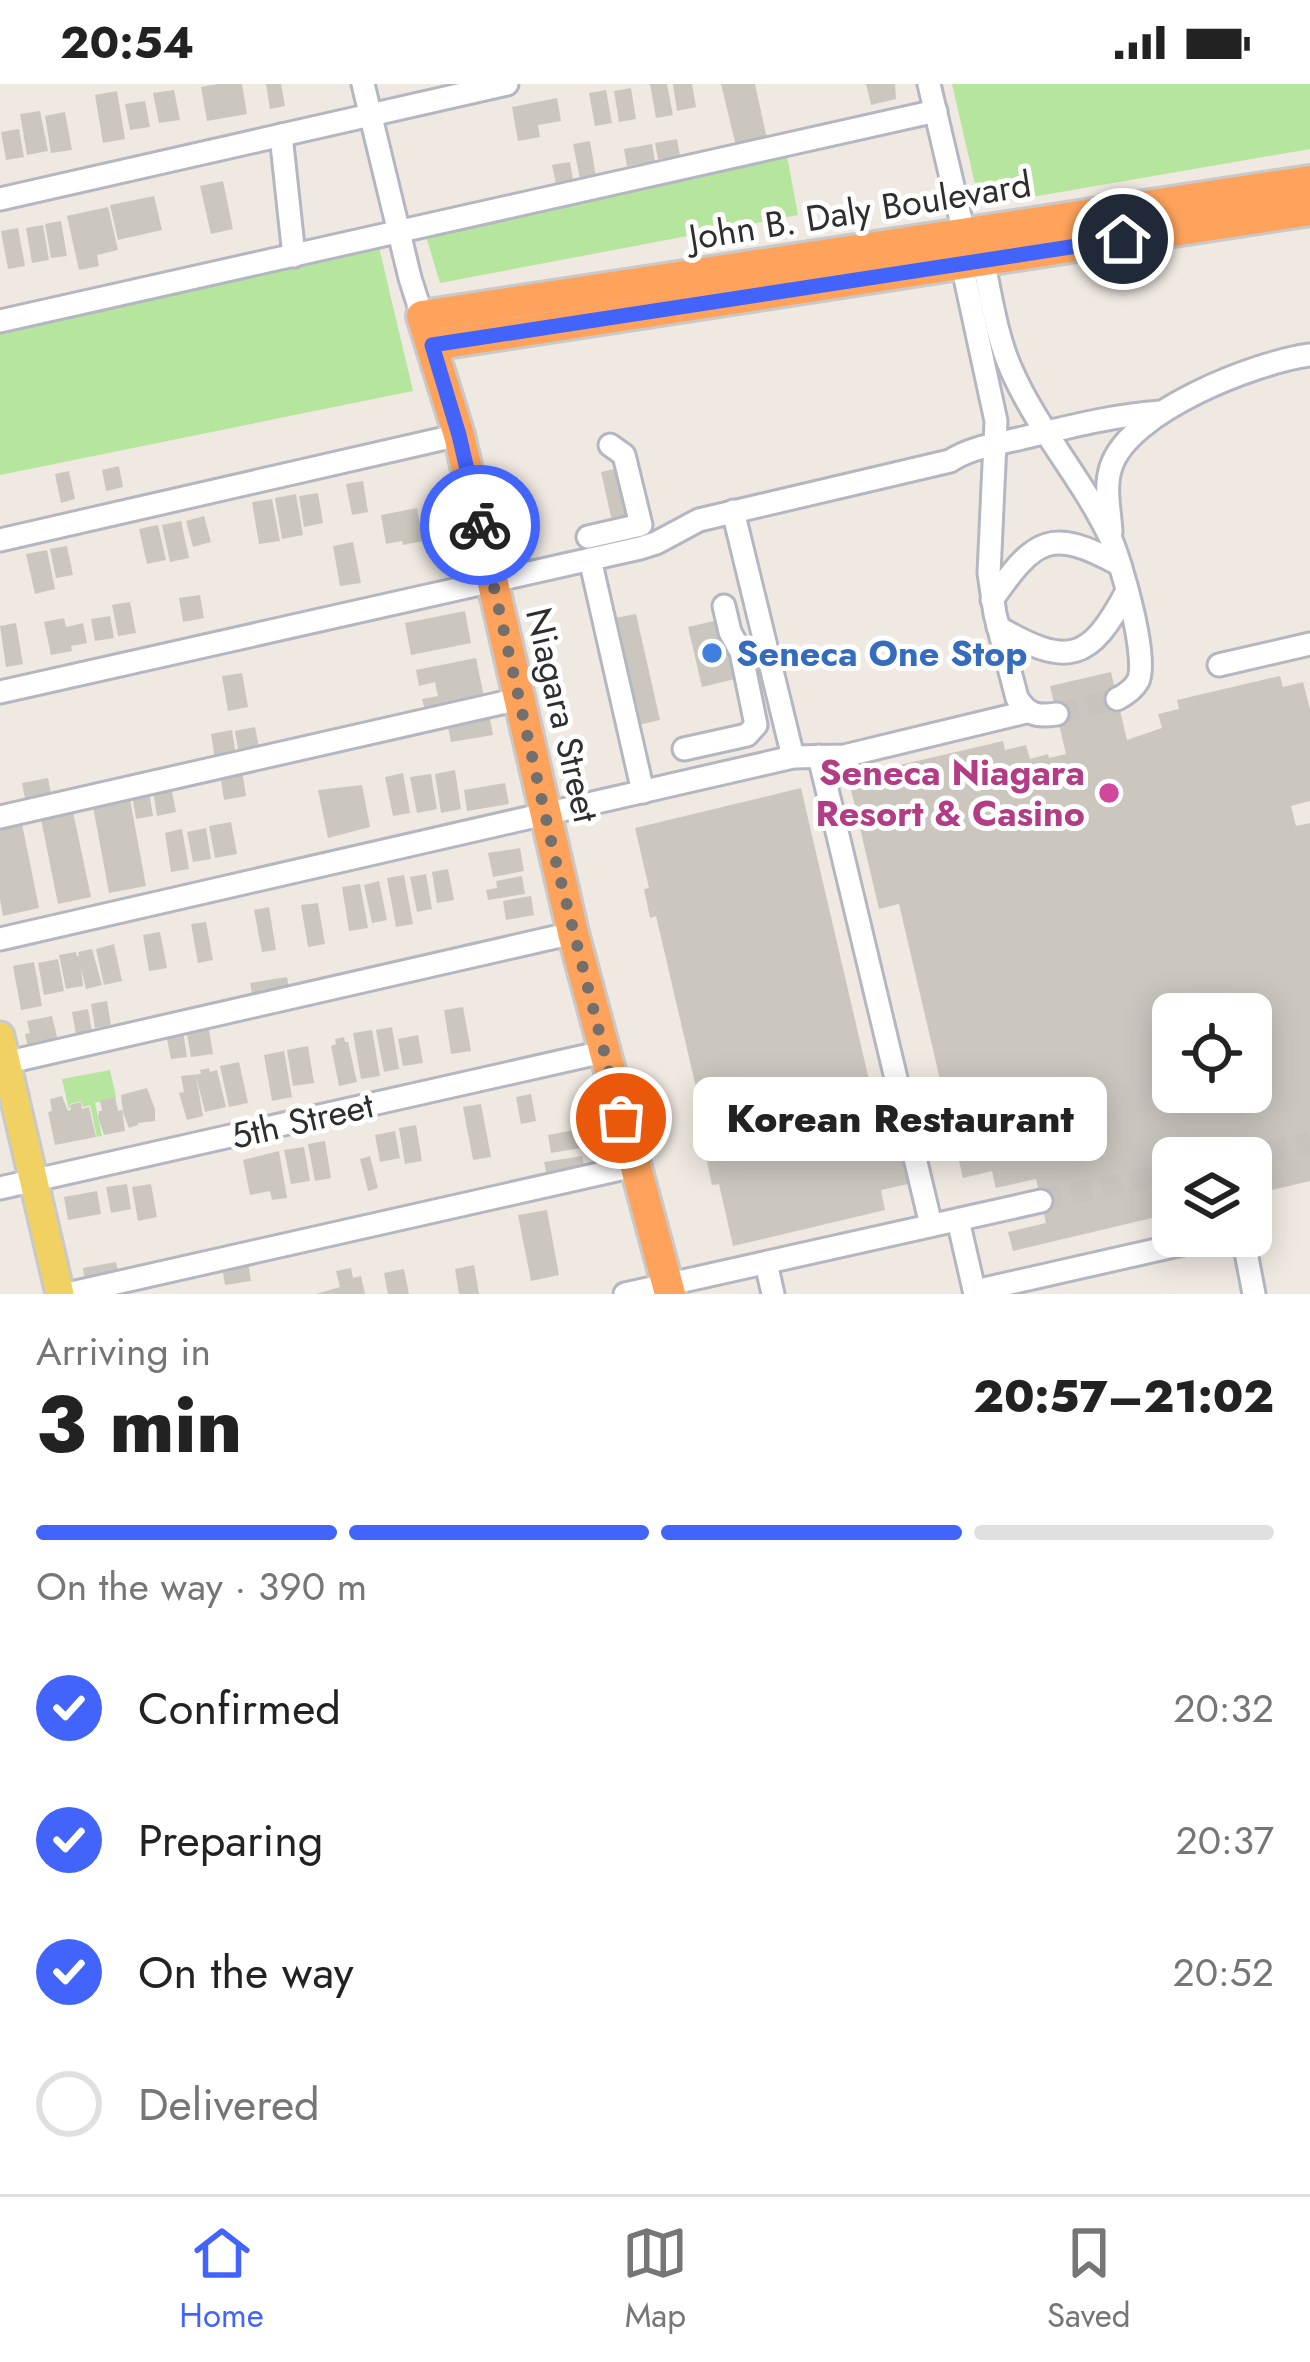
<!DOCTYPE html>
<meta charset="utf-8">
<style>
:root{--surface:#fff;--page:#f2f2f2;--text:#222;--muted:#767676;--line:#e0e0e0;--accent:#4264fb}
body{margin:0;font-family:Jost,sans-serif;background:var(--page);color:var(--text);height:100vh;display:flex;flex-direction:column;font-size:45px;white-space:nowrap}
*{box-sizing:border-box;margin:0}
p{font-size:39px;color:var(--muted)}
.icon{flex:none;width:66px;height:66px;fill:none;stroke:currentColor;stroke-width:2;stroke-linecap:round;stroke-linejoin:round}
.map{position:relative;height:1210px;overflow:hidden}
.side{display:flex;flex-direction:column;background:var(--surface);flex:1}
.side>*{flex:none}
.buttons{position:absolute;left:1152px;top:909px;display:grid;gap:24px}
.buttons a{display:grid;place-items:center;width:120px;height:120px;border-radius:18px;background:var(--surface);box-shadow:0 6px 30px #0003;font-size:60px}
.pin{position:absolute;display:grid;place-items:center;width:102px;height:102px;color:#fff;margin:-51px;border:6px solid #fff;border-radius:50%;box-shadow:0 3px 12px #0007}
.courier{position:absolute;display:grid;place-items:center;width:120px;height:120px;margin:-60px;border:9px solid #4264fb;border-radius:50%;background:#fff;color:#222;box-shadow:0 3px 15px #0007}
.bubble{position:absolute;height:84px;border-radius:18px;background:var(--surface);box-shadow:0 6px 30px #0003;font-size:39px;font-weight:800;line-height:84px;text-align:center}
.overview em{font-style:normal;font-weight:800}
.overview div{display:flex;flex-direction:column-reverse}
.overview{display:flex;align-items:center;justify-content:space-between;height:204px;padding:0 36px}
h1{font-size:78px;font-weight:800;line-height:90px}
.bar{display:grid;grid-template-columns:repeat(4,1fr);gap:18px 12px;align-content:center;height:144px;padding:0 36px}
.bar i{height:15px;border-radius:9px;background:var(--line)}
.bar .selected{background:var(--accent)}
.bar p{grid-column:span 4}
ol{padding:0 36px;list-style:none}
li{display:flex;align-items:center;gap:36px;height:132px}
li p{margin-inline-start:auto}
li .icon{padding:12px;border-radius:50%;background:var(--accent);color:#fff;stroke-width:4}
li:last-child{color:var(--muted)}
li i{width:66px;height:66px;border:6px solid var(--line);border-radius:50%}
.status{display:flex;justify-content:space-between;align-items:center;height:84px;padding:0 60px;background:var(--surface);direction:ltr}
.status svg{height:33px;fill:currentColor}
.tab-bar{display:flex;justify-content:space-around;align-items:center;height:168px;border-top:3px solid var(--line);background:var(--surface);font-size:33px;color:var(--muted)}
.tab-bar a{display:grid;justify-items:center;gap:6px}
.tab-bar .selected{color:var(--accent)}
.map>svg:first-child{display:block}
.green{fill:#b6e59e}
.building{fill:#cbc7bf;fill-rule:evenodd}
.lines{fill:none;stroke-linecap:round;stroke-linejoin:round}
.minor-tunnel{stroke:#c8c4bd;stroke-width:21;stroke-dasharray:21 10;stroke-linecap:butt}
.minor-casing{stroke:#b4b7c1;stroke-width:27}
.major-casing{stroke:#c9c9c9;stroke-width:33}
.highway-casing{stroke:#c9c9c9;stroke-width:36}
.minor{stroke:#fff;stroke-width:21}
.major{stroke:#f2d163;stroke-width:27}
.highway{stroke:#ffa35c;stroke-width:30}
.done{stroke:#726f6d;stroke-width:12;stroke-dasharray:0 21.6}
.route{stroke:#4264fb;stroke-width:15}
.shop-dot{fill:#3f7fe0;stroke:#fff;stroke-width:4.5}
.hotel-dot{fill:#d1479c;stroke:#fff;stroke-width:4.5}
.labels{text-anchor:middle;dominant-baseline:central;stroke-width:10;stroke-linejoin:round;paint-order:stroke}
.street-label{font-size:36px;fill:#2e2e2e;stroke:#fff}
.shop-label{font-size:36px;font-weight:bold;fill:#366cbe;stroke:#fff;text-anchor:start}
.hotel-label{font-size:36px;font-weight:bold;fill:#b23c85;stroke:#fff;text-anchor:end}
</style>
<div class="status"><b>20:54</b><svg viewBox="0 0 49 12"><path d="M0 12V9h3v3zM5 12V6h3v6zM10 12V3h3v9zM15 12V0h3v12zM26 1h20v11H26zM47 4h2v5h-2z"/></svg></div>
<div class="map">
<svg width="1310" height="1210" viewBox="0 0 1310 1210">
<rect width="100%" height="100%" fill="#efe9e1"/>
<g class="green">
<polygon points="952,0 1310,0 1310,65 980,122"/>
<polygon points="787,72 798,131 440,199 426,152"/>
<polygon points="379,163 413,307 0,391 0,249"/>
<polygon points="110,986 116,1013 95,1019 102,1052 97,1053 90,1021 83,1023 81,1017 70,1020 69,1026 62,995"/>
</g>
<g class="building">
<polygon points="218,0 242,0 247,30 207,37 201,3"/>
<polygon points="266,0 281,0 285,22 270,25"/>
<polygon points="650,0 667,0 673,31 656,34"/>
<polygon points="673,0 692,0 696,23 677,27"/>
<polygon points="721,0 755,0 767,55 736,62"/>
<polygon points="866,0 895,0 896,15 871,21"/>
<polygon points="631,4 636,35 619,38 614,7"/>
<polygon points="174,6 180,36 159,39 153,9"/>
<polygon points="606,6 612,39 595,42 589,9"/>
<polygon points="117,7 125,55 103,59 95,11"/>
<polygon points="557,14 561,37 538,41 540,53 518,57 512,23"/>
<polygon points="145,17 150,43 130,46 125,20"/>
<polygon points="40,27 48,67 27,71 20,30"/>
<polygon points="65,28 72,66 51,69 45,32"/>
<polygon points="19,45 24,73 6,76 1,48"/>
<polygon points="677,55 680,72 658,75 655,59"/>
<polygon points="590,57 596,93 580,95 573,60"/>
<polygon points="652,60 655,77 627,82 624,65"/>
<polygon points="570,78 574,102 557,105 552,81"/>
<polygon points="223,97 233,145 211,150 200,102"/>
<polygon points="154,112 162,146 118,156 110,121"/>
<polygon points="108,123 118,166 97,171 99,182 79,186 67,132"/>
<polygon points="61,137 67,172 51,174 45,140"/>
<polygon points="43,141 49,176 32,179 26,144"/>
<polygon points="18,144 25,182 8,185 1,147"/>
<polygon points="119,382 123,403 106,407 102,386"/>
<polygon points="623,383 636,437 613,442 601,388"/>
<polygon points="69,387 75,415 61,419 55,390"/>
<polygon points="363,397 368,428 352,431 346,400"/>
<polygon points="318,409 323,439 304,443 299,412"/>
<polygon points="296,410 303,451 282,455 275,414"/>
<polygon points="272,415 280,457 259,460 252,418"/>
<polygon points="417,424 423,457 403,461 402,457 386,460 381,431"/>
<polygon points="204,432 211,458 193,463 186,437"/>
<polygon points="441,435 446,461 431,464 427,437"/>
<polygon points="181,437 189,474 170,478 162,441"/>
<polygon points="158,441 166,476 147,480 139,445"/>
<polygon points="353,458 361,499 340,502 333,462"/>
<polygon points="67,462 73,491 56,494 50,465"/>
<polygon points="47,466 55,505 35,510 26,470"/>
<polygon points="200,511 204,534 183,538 179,514"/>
<polygon points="130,518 136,549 118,552 112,521"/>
<polygon points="465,527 471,559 411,571 405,539"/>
<polygon points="636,530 660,636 639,641 615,534"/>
<polygon points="110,532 114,554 95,557 91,535"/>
<polygon points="64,534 66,543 83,539 87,559 71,562 72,567 51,571 44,538"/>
<polygon points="722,535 735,595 702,603 688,543"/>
<polygon points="16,539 23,580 6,583 0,542"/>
<polygon points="476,574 485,618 426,630 422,615 438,612 435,598 419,602 416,586"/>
<path d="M1111,588l16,68 35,-12 -4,-14 21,-5 -2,-9 103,-24 3,11 20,-5 7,27v92l-19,5 5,20 14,-3v358l-59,14v-37h-78v55l-160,38 -5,-19 38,-9 -10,-44 -40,9 -4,-17 -29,7 -64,-274 -20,5 -31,-132 155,-36 2,9 21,-5 4,14 18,-5 1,4 17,-4 -16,-68zM1173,930h78v78h-78z"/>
<polygon points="242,589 248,623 228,627 222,592"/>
<polygon points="489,630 493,651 451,658 447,638"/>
<polygon points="255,643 260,667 239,671 235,647"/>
<polygon points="232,646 236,672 215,675 211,650"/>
<polygon points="242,686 246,712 224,716 220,690"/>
<polygon points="455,686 461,725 441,729 435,690"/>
<polygon points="403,689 410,729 393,732 385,693"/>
<polygon points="431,690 437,725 417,729 410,693"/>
<polygon points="48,694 52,715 26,720 22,699"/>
<polygon points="505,699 509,720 467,727 464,706"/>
<polygon points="362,701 370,743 328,754 318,706"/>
<polygon points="171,702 176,728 157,732 153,706"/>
<polygon points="801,704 880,1043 894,1039 908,1100 881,1106 885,1126 733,1162 719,1100 712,1101 706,1073 712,1072 656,832 650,834 644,805 649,804 635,744"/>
<polygon points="149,708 153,732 136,735 132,711"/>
<polygon points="129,710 146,802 109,809 92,717"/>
<polygon points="72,723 91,813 58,820 40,730"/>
<polygon points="21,735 39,824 3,832 0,815 0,740"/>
<polygon points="231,738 237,770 215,774 209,742"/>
<polygon points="206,744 211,775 193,778 187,748"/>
<polygon points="182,745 189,785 171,788 165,749"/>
<polygon points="520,764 524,787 493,793 488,769"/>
<polygon points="448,785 454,816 437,819 432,788"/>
<polygon points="426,790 432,825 417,828 410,793"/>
<polygon points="404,791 413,840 396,843 387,794"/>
<polygon points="522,792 525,810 488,816 486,806 497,804 496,797"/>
<polygon points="379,797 387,836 372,839 364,801"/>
<polygon points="360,800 368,844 349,847 342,803"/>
<polygon points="531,812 534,831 506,836 503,817"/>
<polygon points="318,819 325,860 308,863 301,821"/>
<polygon points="269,823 276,866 262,868 254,826"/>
<polygon points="206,838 213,876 198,879 191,840"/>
<polygon points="160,848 167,884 149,887 143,851"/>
<polygon points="114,860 122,897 104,901 96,865"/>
<polygon points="92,865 102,901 86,905 81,884 83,902 66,905 59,871 76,868 77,872 79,872 78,868"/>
<polygon points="58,875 64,907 44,911 38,879"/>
<polygon points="34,878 42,922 21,926 13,882"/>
<polygon points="287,893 289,904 252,910 250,899"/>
<polygon points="107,917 111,941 95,944 91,920"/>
<polygon points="463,923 471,967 451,970 444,926"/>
<polygon points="88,925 93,953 77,956 72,928"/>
<polygon points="52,932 59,961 29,968 25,950 30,949 27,937"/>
<polygon points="208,940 213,970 191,973 186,944"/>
<polygon points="392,943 399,985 384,988 376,946"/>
<polygon points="372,946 380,992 361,995 353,949"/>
<polygon points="183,947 187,973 171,975 166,950"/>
<polygon points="418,951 423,979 403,982 398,955"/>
<polygon points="344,953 345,958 348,958 357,998 339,1002 331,962 336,960 335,955"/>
<polygon points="308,962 314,999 293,1002 287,966"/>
<polygon points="284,967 292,1013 272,1017 264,971"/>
<polygon points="239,978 248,1019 229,1023 220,982"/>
<polygon points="209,984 210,988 217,986 226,1023 205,1028 196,992 203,1032 187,1036 179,1009 184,1008 181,992 201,990 200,986"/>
<polygon points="147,1004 155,1025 155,1037 138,1039 138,1041 129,1044 123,1029 121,1011"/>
<polygon points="531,1010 536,1037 521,1040 516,1013"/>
<polygon points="62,1012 68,1027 71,1026 70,1021 81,1018 82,1025 89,1023 96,1053 55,1061 48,1028 52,1027 50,1015"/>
<polygon points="115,1013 118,1027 122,1026 125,1047 104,1051 98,1033 99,1027 102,1027 100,1017"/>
<polygon points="481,1020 491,1073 473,1076 463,1023"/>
<polygon points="416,1041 422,1077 405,1080 399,1044"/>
<polygon points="584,1044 587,1063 551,1069 548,1051"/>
<polygon points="395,1047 400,1074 380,1078 375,1051"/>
<polygon points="325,1057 331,1094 315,1097 308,1060"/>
<polygon points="304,1063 310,1097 291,1100 284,1066"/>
<polygon points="279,1067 287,1114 272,1116 270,1107 250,1111 243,1076"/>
<polygon points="370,1072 378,1104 368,1107 360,1075"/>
<polygon points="582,1072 586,1090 548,1096 544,1078"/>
<polygon points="127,1100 131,1125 111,1129 106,1103"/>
<polygon points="151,1100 157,1133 138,1137 132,1103"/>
<polygon points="97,1107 101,1130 68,1136 64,1113"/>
<polygon points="547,1126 559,1191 531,1197 518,1131"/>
<polygon points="116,1178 119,1193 85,1199 83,1184"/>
<polygon points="248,1178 251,1197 225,1201 222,1183"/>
<polygon points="474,1181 479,1210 459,1210 455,1185"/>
<polygon points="351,1184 353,1194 361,1192 365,1210 316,1210 340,1203 336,1187"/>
<polygon points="404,1185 409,1210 388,1210 384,1189"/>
</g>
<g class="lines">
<g class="minor-tunnel">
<polyline points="1057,630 1117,615"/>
<polyline points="1236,1074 1310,1058"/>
<polyline points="1041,1117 1173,1088"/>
</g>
<g class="minor-casing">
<g id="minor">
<polyline points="363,0 410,194 422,232"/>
<path d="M929,0l35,149 -2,31 34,157 -7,152 6,41 22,84c11,17 20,19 40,16"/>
<polyline points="281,51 294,172"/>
<polyline points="0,115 507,0"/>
<path d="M978,169l5,7c8,36 13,75 28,109 26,60 71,109 99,168 11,24 39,122 28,144 -5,9 -13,14 -21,18"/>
<polyline points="0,237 936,27"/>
<polyline points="733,427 793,673"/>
<path d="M1111,448c-1,-21 -7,-44 0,-65 18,-56 145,-105 199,-112"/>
<polyline points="588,453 641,441 624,371 610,361"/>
<polyline points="0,456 459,351"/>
<polyline points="590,475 643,708"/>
<path d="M992,516c43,-62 59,-73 128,-35"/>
<path d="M998,543c70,41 92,34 129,-36"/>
<polyline points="1219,581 1310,560"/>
<path d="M0,608l640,-144 16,-5 43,-23 251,-59c21,-14 48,-17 72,-23 46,-11 92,-23 139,-26"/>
<polyline points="684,665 747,651 756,641 741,568 730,548 724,522"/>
<polyline points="819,672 931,1141"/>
<polyline points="0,733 519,615"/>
<polyline points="0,855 793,673 844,672 1026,628"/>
<polyline points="0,980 573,849"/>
<polyline points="0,1104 603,968"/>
<polyline points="958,1136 975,1210"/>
<polyline points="1236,1152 1244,1158 1254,1210"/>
<polyline points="766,1179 773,1210"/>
<polyline points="975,1207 1218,1152"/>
<polyline points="67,1210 634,1082"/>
<polyline points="625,1210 1041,1117"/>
</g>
</g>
<g class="major-casing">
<polyline id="major" points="0,952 60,1210"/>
</g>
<g class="highway-casing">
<g id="highway">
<polyline points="432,261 1310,126"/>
<polyline points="670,1210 573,849 459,351 422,232 1310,97"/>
</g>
</g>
<use href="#minor" class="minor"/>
<use href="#major" class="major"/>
<use href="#highway" class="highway"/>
</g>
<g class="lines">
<polyline class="done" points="480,441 554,770 621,1034"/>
<polyline class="route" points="480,441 459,351 432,261 1123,155"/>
</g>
<circle class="shop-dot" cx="712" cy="569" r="12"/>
<circle class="hotel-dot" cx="1109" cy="709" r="12"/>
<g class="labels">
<g class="street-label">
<text transform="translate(860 126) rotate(-9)">John B. Daly Boulevard</text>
<text transform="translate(563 631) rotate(77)">Niagara Street</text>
<text transform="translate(302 1036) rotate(-13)">5th Street</text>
</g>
<g class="shop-label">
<text x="736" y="569">Seneca One Stop</text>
</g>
<g class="hotel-label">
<text x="1085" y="688">Seneca Niagara<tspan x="1085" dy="41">Resort &amp; Casino</tspan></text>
</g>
</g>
</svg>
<div class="buttons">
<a><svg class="icon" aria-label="locate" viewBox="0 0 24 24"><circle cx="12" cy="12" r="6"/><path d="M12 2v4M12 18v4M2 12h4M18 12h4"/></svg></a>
<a><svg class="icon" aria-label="layers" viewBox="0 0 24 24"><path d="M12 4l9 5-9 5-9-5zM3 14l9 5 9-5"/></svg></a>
</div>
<div class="pin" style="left:621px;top:1034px;background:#ea580c"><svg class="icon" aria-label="bag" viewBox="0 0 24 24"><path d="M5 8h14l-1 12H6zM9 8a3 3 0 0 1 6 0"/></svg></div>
<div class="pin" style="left:1123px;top:155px;background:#1f2937"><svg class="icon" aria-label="home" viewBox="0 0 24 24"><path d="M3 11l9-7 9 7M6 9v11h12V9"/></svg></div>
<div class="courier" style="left:480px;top:441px"><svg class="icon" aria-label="bike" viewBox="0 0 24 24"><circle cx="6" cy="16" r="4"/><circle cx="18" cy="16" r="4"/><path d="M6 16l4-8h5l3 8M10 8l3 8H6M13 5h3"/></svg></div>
<div class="bubble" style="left:693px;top:993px;width:414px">Korean Restaurant</div>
</div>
<section class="side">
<div class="overview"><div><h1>3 min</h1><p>Arriving in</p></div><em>20:57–21:02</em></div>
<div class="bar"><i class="selected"></i><i class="selected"></i><i class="selected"></i><i></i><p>On the way · 390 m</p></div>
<ol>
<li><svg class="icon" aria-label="check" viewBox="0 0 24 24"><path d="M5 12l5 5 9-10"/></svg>Confirmed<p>20:32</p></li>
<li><svg class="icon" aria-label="check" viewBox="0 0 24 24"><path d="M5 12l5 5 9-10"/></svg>Preparing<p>20:37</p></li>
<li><svg class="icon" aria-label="check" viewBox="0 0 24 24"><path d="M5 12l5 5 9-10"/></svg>On the way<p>20:52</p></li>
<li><i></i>Delivered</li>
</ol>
</section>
<nav class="tab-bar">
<a class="selected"><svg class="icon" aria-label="home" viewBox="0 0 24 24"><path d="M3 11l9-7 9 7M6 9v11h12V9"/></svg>Home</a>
<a><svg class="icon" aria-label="map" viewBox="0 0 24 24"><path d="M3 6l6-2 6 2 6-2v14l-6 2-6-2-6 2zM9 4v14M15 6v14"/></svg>Map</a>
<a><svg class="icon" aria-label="saved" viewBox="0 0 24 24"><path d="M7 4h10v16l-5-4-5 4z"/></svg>Saved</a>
</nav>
